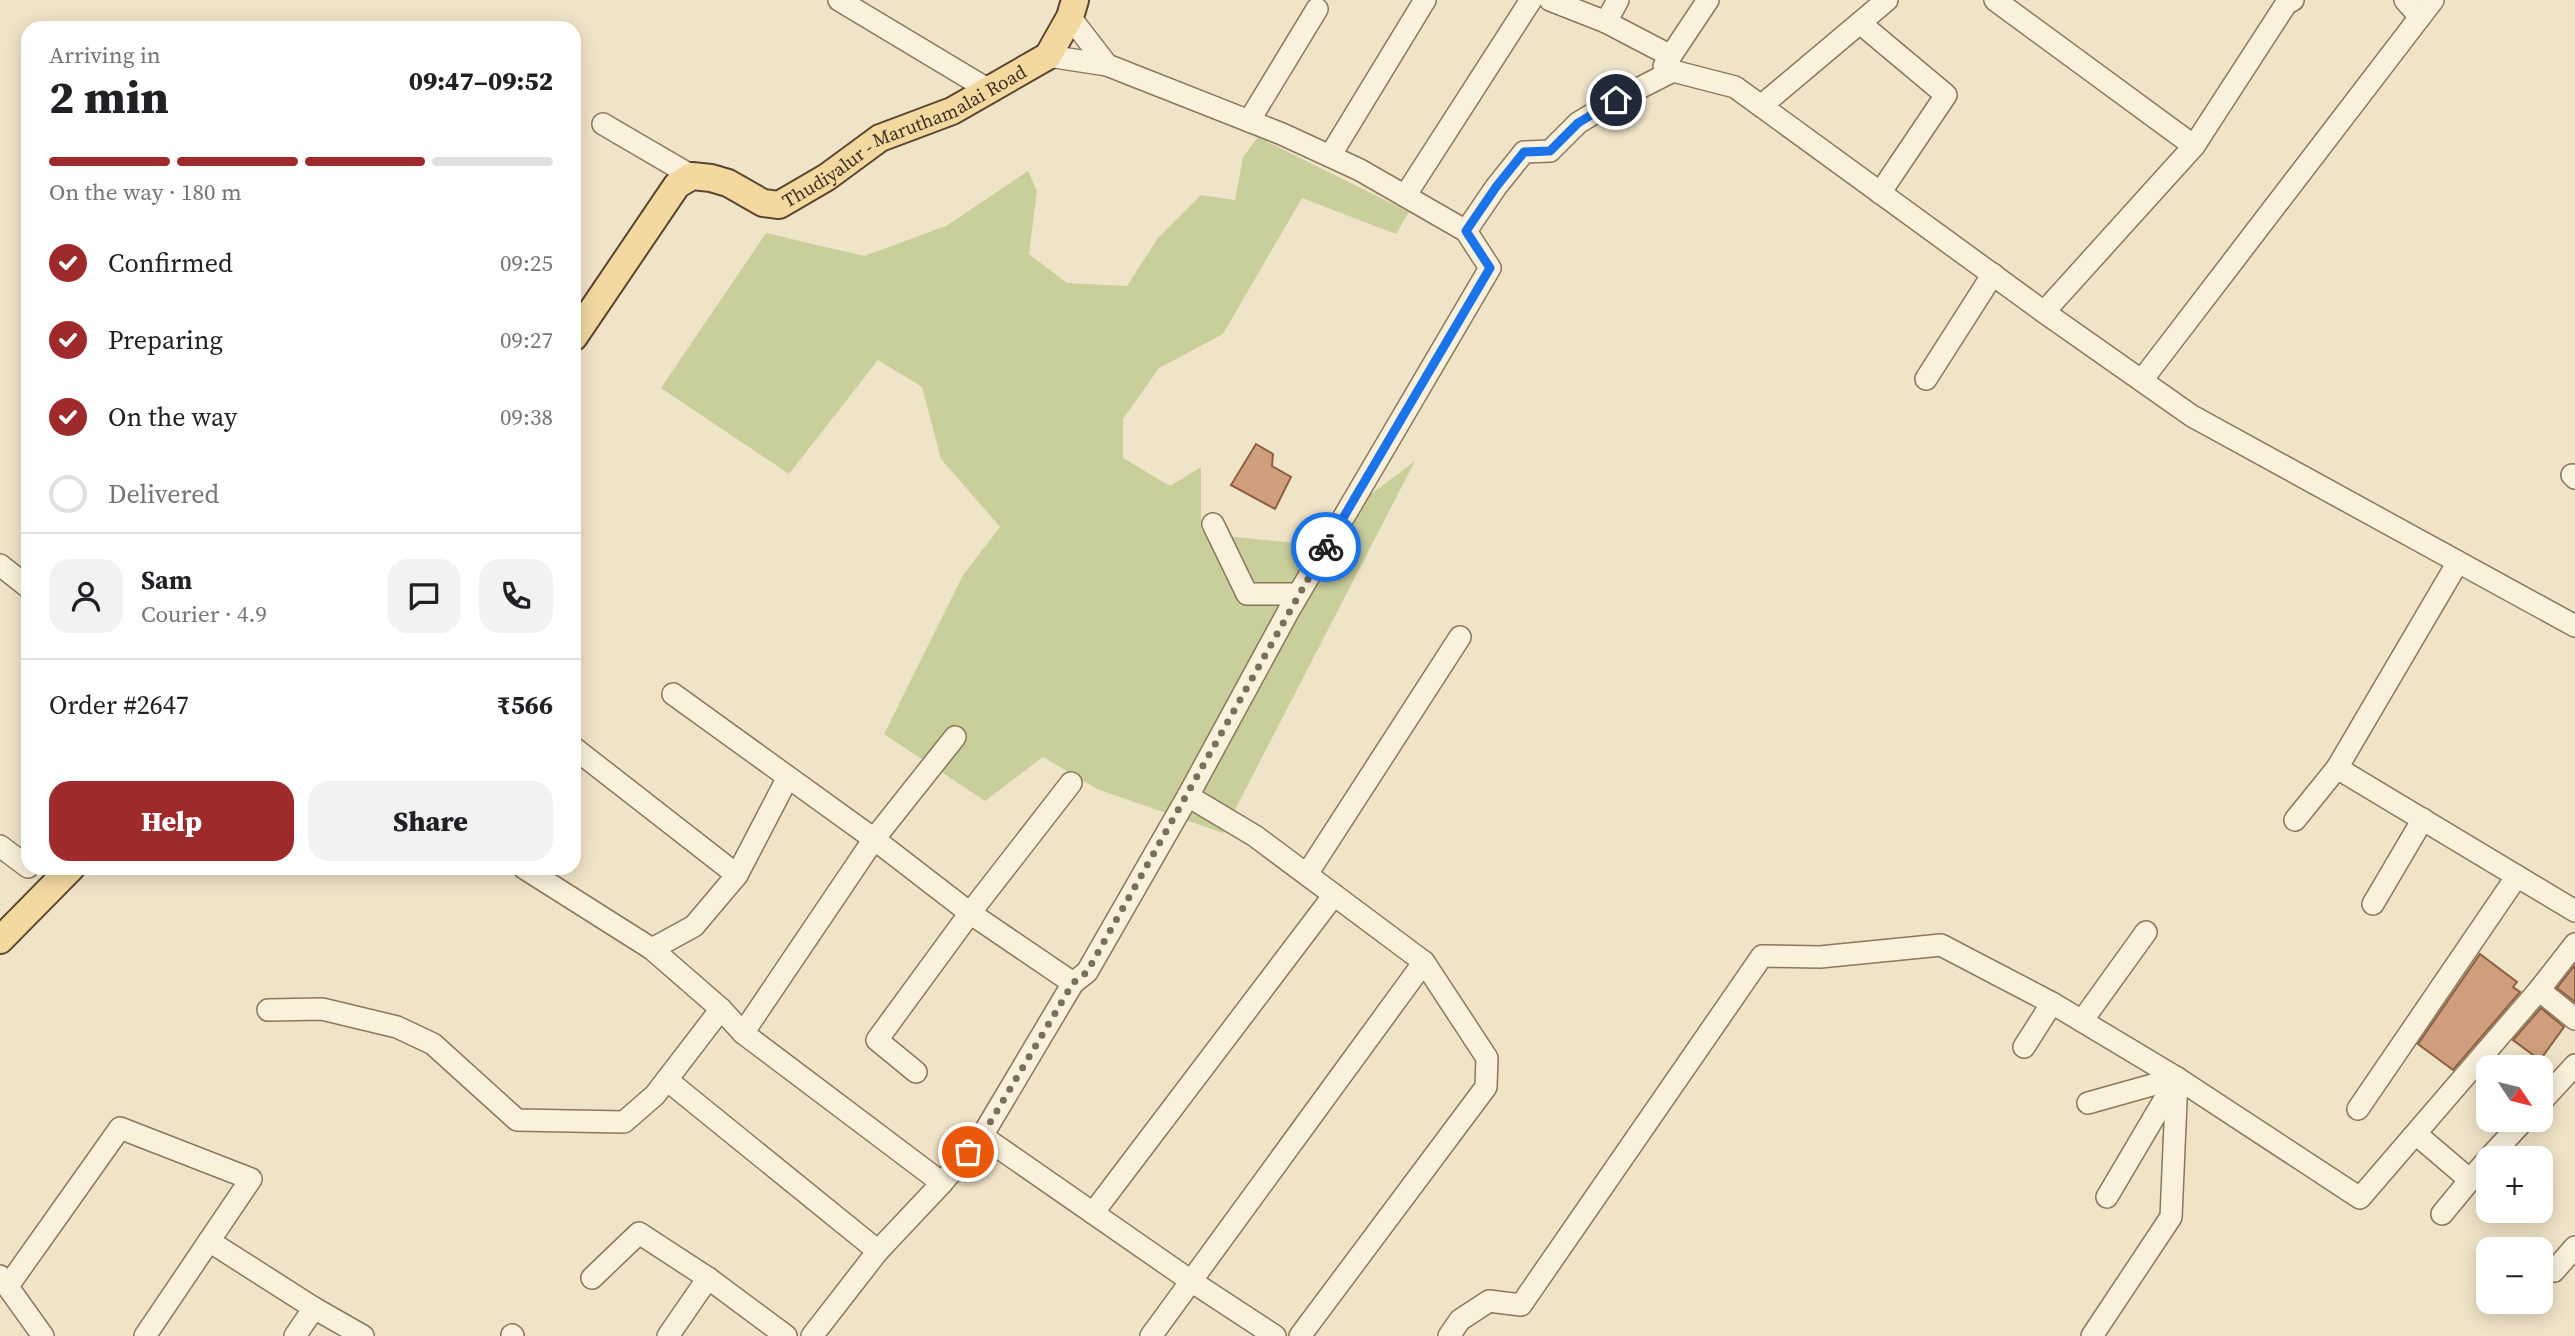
<!DOCTYPE html>
<meta charset="utf-8">
<style>
:root{--surface:#fff;--page:#f2f2f2;--text:#202124;--muted:#757577;--line:#e0e0e0;--accent:#9e2a2b}
body{margin:0;font-family:"Source Serif 4",serif;background:var(--page);color:var(--text);height:100vh;display:flex;flex-direction:column;font-size:26px;white-space:nowrap}
*{box-sizing:border-box;margin:0}
p{font-size:23px;color:var(--muted)}
.icon{flex:none;width:38px;height:38px;fill:none;stroke:currentColor;stroke-width:2;stroke-linecap:round;stroke-linejoin:round}
.map{position:relative;flex:1;overflow:hidden}
.side{position:absolute;left:21px;top:21px;width:560px;height:854px;display:flex;flex-direction:column;background:var(--surface);border-radius:21px;box-shadow:0 4px 18px #0003}
.side>*{flex:none}
.needle{width:46px;rotate:125deg}
.fabs{position:absolute;left:2476px;top:1055px;display:grid;gap:14px}
.fabs a{display:grid;place-items:center;width:77px;height:77px;border-radius:14px;background:var(--surface);box-shadow:0 4px 18px #0003;font-size:35px}
.pin{position:absolute;display:grid;place-items:center;width:60px;height:60px;color:#fff;margin:-30px;border:4px solid #fff;border-radius:50%;box-shadow:0 2px 7px #0007}
.courier{position:absolute;display:grid;place-items:center;width:70px;height:70px;margin:-35px;border:5px solid #1a73e8;border-radius:50%;background:#fff;color:#222;box-shadow:0 2px 9px #0007}
.summary em{font-style:normal;font-weight:800}
.summary div{display:flex;flex-direction:column-reverse}
.summary{display:flex;align-items:center;justify-content:space-between;height:119px;padding:0 28px}
h1{font-size:46px;font-weight:800;line-height:52px}
.bar{display:grid;grid-template-columns:repeat(4,1fr);gap:10px 7px;align-content:center;height:84px;padding:0 28px}
.bar i{height:9px;border-radius:5px;background:var(--line)}
.bar .current{background:var(--accent)}
.bar p{grid-column:span 4}
.line{display:flex;align-items:center;gap:18px;padding:0 28px;border-top:2px solid var(--line)}
.line div{flex:1}
.round{display:grid;place-items:center;flex:none;width:74px;height:74px;border-radius:21px;background:var(--page)}
ol{padding:0 28px;list-style:none}
li{display:flex;align-items:center;gap:21px;height:77px}
li p{margin-inline-start:auto}
li .icon{padding:7px;border-radius:50%;background:var(--accent);color:#fff;stroke-width:4}
li:last-child{color:var(--muted)}
li i{width:38px;height:38px;border:4px solid var(--line);border-radius:50%}
.button{display:flex;gap:14px;margin-top:auto;padding:14px 28px}
.button a{flex:1;height:80px;border-radius:21px;background:var(--accent);color:#fff;font-size:28px;font-weight:800;line-height:80px;text-align:center}
.button a+a{background:var(--page);color:var(--text)}
.map>svg:first-child{display:block}
.green{fill:#c9cf9b}
.building{fill:#cf9f7d;stroke:#8d5f41;stroke-width:2}
.lines{fill:none;stroke-linecap:round;stroke-linejoin:round}
.minor-casing{stroke:#8d765c;stroke-width:24}
.major-casing{stroke:#5b4430;stroke-width:30}
.minor{stroke:#faf1dc;stroke-width:21}
.major{stroke:#f3d9a0;stroke-width:26}
.done{stroke:#7c6e5b;stroke-width:7;stroke-dasharray:0 12.6}
.route{stroke:#1a73e8;stroke-width:9}
.labels{text-anchor:middle;dominant-baseline:central;stroke-width:7;stroke-linejoin:round;paint-order:stroke}
.street-label{font-size:19px;fill:#3d2e20;stroke:#f7eed8}
</style>
<div class="map">
<svg width="2575" height="1336" viewBox="0 0 2575 1336">
<rect width="100%" height="100%" fill="#f0e4c8"/>
<polygon class="green" points="1258,137 1409,212 1396,234 1302,198 1223,334 1159,368 1123,419 1123,458 1170,486 1201,467 1201,530 1226,536 1305,544 1415,461 1223,833 1097,789 1043,757 985,801 884,734 963,575 1000,527 941,459 922,387 878,360 789,474 661,388 766,233 864,256 946,226 1028,171 1037,191 1029,254 1067,283 1127,286 1158,238 1201,195 1235,200 1243,157"/>
<g class="building">
<polygon points="1256,444 1273,454 1272,466 1291,477 1275,509 1231,485"/>
<polygon points="2480,954 2517,982 2513,987 2520,992 2453,1070 2418,1044"/>
<polygon points="2575,965 2575,1002 2557,988"/>
<polygon points="2541,1008 2564,1027 2540,1060 2513,1040"/>
</g>
<g class="lines">
<g class="minor-casing">
<g id="minor">
<polyline points="839,0 989,90"/>
<polyline points="1550,0 1606,22 1671,56"/>
<polyline points="1995,0 2194,146"/>
<polyline points="2405,0 2420,17"/>
<polyline points="1606,22 1618,0"/>
<polyline points="1860,23 1946,95 1880,193"/>
<polyline points="1048,56 1107,65"/>
<polyline points="1664,66 1708,0"/>
<polyline points="1761,106 1887,0"/>
<polyline points="1249,121 1317,9"/>
<polyline points="603,124 692,176"/>
<polyline points="1330,156 1425,0"/>
<polyline points="1405,196 1531,0"/>
<polyline points="1466,231 1496,187 1524,152 1550,151 1578,123 1616,100 1673,71 1735,87 2044,312 2192,416 2575,626"/>
<polyline points="2044,312 2194,146 2286,4 2293,0"/>
<polyline points="1926,379 1993,274"/>
<polyline points="2142,380 2433,0"/>
<polyline points="2572,475 2575,478"/>
<polyline points="1213,524 1247,594 1298,594"/>
<polyline points="2458,562 2337,768 2575,911"/>
<polyline points="0,565 28,587"/>
<polyline points="673,694 874,839 970,913 1073,983"/>
<polyline points="574,748 737,875"/>
<polyline points="1188,796 1255,836 1424,962 1487,1058 1486,1087 1300,1336"/>
<polyline points="2295,820 2337,768"/>
<polyline points="0,846 28,867"/>
<polyline points="524,868 652,949 721,1009 743,1033 942,1183"/>
<polyline points="1307,874 1460,637"/>
<polyline points="2373,904 2423,819"/>
<polyline points="652,949 694,926 737,875 787,779"/>
<polyline points="2539,990 2575,1019"/>
<polyline points="268,1010 322,1009 397,1027 433,1044 517,1120 624,1122 655,1095 721,1009"/>
<polyline points="2082,1021 2146,932"/>
<polyline points="743,1033 874,839 955,737"/>
<polyline points="2024,1047 2052,1003"/>
<polyline points="916,1072 877,1040 970,913 1071,783"/>
<polyline points="667,1080 878,1251"/>
<polyline points="2541,1102 2575,1065"/>
<polyline points="2088,1103 2177,1078"/>
<polyline points="2358,1109 2517,876"/>
<polyline points="2416,1134 2470,1180 2488,1159"/>
<polyline points="982,1136 1191,1281 1275,1336"/>
<polyline points="2489,1158 2524,1120"/>
<polyline points="2107,1197 2176,1080"/>
<polyline points="1093,1213 1334,895"/>
<polyline points="2442,1214 2470,1180"/>
<polyline points="209,1241 314,1308 363,1336"/>
<polyline points="2554,1271 2575,1247"/>
<polyline points="0,1276 43,1336"/>
<polyline points="592,1278 639,1233 708,1278"/>
<polyline points="8,1286 120,1128 251,1179 145,1336"/>
<polyline points="512,1335 513,1336"/>
<polyline points="295,1336 314,1308"/>
<polyline points="668,1336 708,1278 786,1336"/>
<polyline points="812,1336 878,1251 942,1183 982,1136 1073,983 1087,972 1188,796 1288,612 1490,268 1466,231 1360,170 1282,134 1107,65 1070,17"/>
<polyline points="1151,1336 1424,962"/>
<polyline points="1449,1336 1460,1320 1489,1301 1521,1305 1762,956 1820,957 1941,945 2052,1003 2177,1078 2360,1198 2539,990 2575,944"/>
<polyline points="2092,1336 2171,1217 2177,1078"/>
</g>
</g>
<g class="major-casing">
<g id="major">
<path id="s1" d="M574,337l103,-152 15,-9 19,2 17,5 35,20 16,2 48,-28 53,-39 72,-27 96,-55 22,-39 5,-17"/>
<polyline points="0,940 71,868"/>
</g>
</g>
<use href="#minor" class="minor"/>
<use href="#major" class="major"/>
</g>
<g class="lines">
<polyline class="done" points="968,1152 982,1136 1073,983 1087,972 1326,547"/>
<polyline class="route" points="1326,547 1490,268 1466,231 1496,187 1524,152 1550,151 1578,123 1616,100"/>
</g>
<g class="labels">
<g class="street-label">
<text stroke="none"><textPath href="#s1" startOffset="438">Thudiyalur - Maruthamalai Road</textPath></text>
</g>
</g>
</svg>
<div class="fabs">
<a><svg class="needle" viewBox="-14 -14 28 28"><path d="M0-13l5 13h-10z" fill="#e53935"/><path d="M0 13l5-13h-10z" fill="#757577"/></svg></a>
<a>+</a>
<a>−</a>
</div>
<div class="pin" style="left:968px;top:1152px;background:#ea580c"><svg class="icon" aria-label="bag" viewBox="0 0 24 24"><path d="M5 8h14l-1 12H6zM9 8a3 3 0 0 1 6 0"/></svg></div>
<div class="pin" style="left:1616px;top:100px;background:#1f2937"><svg class="icon" aria-label="home" viewBox="0 0 24 24"><path d="M3 11l9-7 9 7M6 9v11h12V9"/></svg></div>
<div class="courier" style="left:1326px;top:547px"><svg class="icon" aria-label="bike" viewBox="0 0 24 24"><circle cx="6" cy="16" r="4"/><circle cx="18" cy="16" r="4"/><path d="M6 16l4-8h5l3 8M10 8l3 8H6M13 5h3"/></svg></div>
<section class="side">
<div class="summary"><div><h1>2 min</h1><p>Arriving in</p></div><em>09:47–09:52</em></div>
<div class="bar"><i class="current"></i><i class="current"></i><i class="current"></i><i></i><p>On the way · 180 m</p></div>
<ol>
<li><svg class="icon" aria-label="check" viewBox="0 0 24 24"><path d="M5 12l5 5 9-10"/></svg>Confirmed<p>09:25</p></li>
<li><svg class="icon" aria-label="check" viewBox="0 0 24 24"><path d="M5 12l5 5 9-10"/></svg>Preparing<p>09:27</p></li>
<li><svg class="icon" aria-label="check" viewBox="0 0 24 24"><path d="M5 12l5 5 9-10"/></svg>On the way<p>09:38</p></li>
<li><i></i>Delivered</li>
</ol>
<div class="line" style="height:126px"><a class="round"><svg class="icon" aria-label="person" viewBox="0 0 24 24"><circle cx="12" cy="8" r="4"/><path d="M4 21q1-7 8-7t8 7"/></svg></a><div><b>Sam</b><p>Courier · 4.9</p></div><a class="round"><svg class="icon" aria-label="chat" viewBox="0 0 24 24"><path d="M4 5h16v11H9l-5 4z"/></svg></a><a class="round"><svg class="icon" aria-label="phone" viewBox="0 0 24 24"><path d="M5 4h4l2 5-3 2q2 4 5 5l2-3 5 2v4C11 20 4 13 5 4z"/></svg></a></div>
<div class="line" style="height:91px"><div>Order #2647</div><b>₹566</b></div>
<div class="button"><a>Help</a><a>Share</a></div>
</section>
</div>
